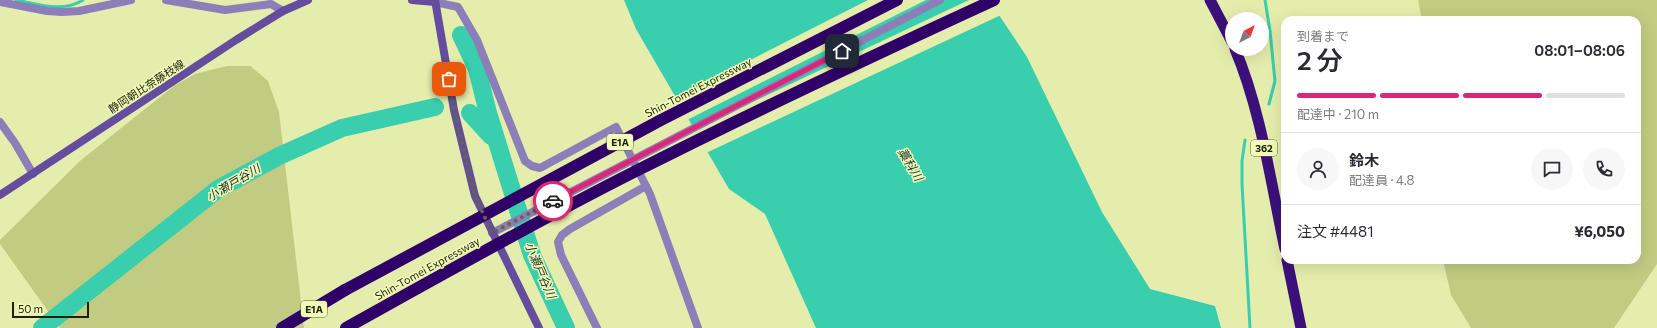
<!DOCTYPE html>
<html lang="ja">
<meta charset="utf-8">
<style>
:root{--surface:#fff;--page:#f7f7f7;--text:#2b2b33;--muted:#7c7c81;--line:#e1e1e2;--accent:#db2777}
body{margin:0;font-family:Commissioner,"Noto Sans JP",sans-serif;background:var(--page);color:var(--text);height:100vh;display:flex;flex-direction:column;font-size:15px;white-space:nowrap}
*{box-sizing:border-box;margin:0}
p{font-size:13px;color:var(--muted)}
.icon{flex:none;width:22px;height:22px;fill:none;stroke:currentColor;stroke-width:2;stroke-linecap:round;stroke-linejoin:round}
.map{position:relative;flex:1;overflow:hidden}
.details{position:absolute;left:1281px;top:16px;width:360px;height:248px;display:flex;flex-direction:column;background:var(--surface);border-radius:12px;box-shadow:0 4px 16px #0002}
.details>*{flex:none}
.needle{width:26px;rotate:41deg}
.tools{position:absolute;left:1225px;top:12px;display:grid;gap:8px}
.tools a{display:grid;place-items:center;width:44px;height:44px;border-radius:50%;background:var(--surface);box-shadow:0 4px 16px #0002;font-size:20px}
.scale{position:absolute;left:12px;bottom:10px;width:77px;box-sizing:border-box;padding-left:4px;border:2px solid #1e2007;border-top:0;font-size:11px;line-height:14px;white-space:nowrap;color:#1e2007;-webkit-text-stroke:3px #f1fab9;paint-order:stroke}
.pin{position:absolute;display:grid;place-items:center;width:34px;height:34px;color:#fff;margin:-17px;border-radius:8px;box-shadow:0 2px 6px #0006}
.courier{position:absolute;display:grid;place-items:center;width:40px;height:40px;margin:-20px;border:3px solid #db2777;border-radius:50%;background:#fff;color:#222;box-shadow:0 1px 5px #0007}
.head em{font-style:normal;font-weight:600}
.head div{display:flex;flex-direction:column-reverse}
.head{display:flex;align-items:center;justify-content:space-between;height:68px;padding:0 16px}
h1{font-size:26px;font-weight:600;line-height:30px}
.bar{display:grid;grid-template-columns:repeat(4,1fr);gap:6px 4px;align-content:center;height:48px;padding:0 16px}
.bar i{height:5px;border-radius:3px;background:var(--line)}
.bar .on{background:var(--accent)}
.bar p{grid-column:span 4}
.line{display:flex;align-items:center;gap:10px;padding:0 16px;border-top:1px solid var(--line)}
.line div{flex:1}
.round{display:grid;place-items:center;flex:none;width:42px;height:42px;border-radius:21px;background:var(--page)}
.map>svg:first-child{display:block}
.green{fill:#c2cb82}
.water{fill:#39cead}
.pier{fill:#e4edac}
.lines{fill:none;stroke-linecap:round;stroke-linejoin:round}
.stream{stroke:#39cead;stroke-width:3}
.river{stroke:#39cead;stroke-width:18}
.minor{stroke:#8c7fb9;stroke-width:8}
.tertiary{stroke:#8c7fb9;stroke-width:8}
.secondary{stroke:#644c9f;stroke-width:8}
.trunk{stroke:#3c107a;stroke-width:11}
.motorway{stroke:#300069;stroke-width:12}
.motorway-bridge{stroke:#300069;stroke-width:12}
.done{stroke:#636841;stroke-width:4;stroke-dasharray:0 7.2}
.route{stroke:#db2777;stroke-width:5}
.labels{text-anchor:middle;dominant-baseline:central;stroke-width:3;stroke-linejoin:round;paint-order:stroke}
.shield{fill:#f1fab9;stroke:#5d613c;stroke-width:1}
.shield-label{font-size:10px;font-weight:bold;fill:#1e2007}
.street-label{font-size:11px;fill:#1e2007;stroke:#f1fab9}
.water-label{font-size:12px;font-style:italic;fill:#182f29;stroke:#f1fab9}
</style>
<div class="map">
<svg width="1657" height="328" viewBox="0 0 1657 328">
<rect width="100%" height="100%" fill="#e4edac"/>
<g class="green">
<polygon points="1418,0 1657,0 1657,264 1614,328 1471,328 1451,295 1443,260 1637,260 1637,20 1422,20"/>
<polygon points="227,66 250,66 268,81 279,112 304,328 60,328 0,244 0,240 81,160 174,86 195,74"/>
</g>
<polygon class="water" points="624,0 989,0 1027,57 1102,212 1150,289 1215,306 1221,328 816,328 765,214 729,189 636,29"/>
<g class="pier">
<polygon points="868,0 926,0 687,120 674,99"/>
<polygon points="969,0 991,0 1001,15 706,153 693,130"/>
</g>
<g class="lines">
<g class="stream">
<path d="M16,0c22,4 47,13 67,0"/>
<polyline points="1265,0 1270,31 1275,81 1269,104"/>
<polyline points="1245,140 1242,161 1242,184 1250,328"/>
</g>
<g class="river">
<polyline points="461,35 477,69 488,113 532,255 566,328"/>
<polyline points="470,113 491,136"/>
<polyline points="42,328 218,189 279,156 342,128 435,107"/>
</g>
<g class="minor">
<polyline points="166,0 225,10 271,4 283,11"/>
<polyline points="0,2 47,11 62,12 79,11 131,0"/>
<polyline points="435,2 458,7 477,40 525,161 532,166 540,168 616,127 646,186"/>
<polyline points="0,122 15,143 33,174"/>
<polyline points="597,328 561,255 558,242 562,235 570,229 646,186 650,194 698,328"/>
</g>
<polyline class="tertiary" points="492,233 940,0"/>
<g class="secondary">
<polyline points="412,0 435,2"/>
<polyline points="435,0 454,110 475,196 539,328"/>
<polyline points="0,195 236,40 283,11 308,0"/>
</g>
<g class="trunk">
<polyline points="1210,0 1232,42"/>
<path d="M1235,49c26,61 36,135 50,200"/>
<polyline points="1287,260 1301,328"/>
</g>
<polyline class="motorway" points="282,328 345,290"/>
<g class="motorway-bridge">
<polyline points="345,290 661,120 897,0"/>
<path d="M346,328c95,-53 189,-106 286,-155 119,-60 240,-117 362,-173"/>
</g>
</g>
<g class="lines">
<polyline class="done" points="449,79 454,110 475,196 492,233 553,201"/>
<polyline class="route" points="553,201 842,51"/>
</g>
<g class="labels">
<g class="shield">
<rect x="607" y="134" width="26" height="16" rx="3"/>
<rect x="1251" y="140" width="26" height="16" rx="3"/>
<rect x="301" y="301" width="26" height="16" rx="3"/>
</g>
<g class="shield-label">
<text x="620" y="142">E1A</text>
<text x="1264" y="148">362</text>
<text x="314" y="309">E1A</text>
</g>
<g class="street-label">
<text transform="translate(146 86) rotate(-33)">静岡朝比奈藤枝線</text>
<text transform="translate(698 87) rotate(-27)">Shin-Tomei Expressway</text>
<text transform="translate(427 268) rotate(-29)">Shin-Tomei Expressway</text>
</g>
<g class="water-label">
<text transform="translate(911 164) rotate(59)">藁科川</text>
<text transform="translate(233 182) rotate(-31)">小瀬戸谷川</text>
<text transform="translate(541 270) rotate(67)">小瀬戸谷川</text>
</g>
</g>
</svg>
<div class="tools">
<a><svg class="needle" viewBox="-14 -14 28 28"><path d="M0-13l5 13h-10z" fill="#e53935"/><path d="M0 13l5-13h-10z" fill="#7c7c81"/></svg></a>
</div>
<div class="scale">50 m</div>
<div class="pin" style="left:449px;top:79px;background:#ea580c"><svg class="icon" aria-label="bag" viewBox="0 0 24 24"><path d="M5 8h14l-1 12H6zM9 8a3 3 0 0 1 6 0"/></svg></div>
<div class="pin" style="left:842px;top:51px;background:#1f2937"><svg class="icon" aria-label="home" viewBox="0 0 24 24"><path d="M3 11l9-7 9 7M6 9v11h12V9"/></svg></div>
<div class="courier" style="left:553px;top:201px"><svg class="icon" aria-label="car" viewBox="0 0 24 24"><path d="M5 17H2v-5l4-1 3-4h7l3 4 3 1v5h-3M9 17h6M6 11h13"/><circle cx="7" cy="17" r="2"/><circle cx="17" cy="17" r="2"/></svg></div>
<section class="details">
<div class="head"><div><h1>2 分</h1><p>到着まで</p></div><em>08:01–08:06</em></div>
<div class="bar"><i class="on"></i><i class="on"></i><i class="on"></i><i></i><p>配達中 · 210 m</p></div>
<div class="line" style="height:72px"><a class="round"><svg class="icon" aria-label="person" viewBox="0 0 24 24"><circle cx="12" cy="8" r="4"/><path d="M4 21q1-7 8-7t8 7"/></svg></a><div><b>鈴木</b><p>配達員 · 4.8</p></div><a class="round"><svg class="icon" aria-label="chat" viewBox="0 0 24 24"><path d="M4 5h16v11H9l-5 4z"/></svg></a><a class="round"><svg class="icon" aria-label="phone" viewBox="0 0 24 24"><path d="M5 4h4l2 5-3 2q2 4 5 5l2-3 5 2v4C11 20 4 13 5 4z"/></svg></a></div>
<div class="line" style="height:52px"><div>注文 #4481</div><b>¥6,050</b></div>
</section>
</div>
